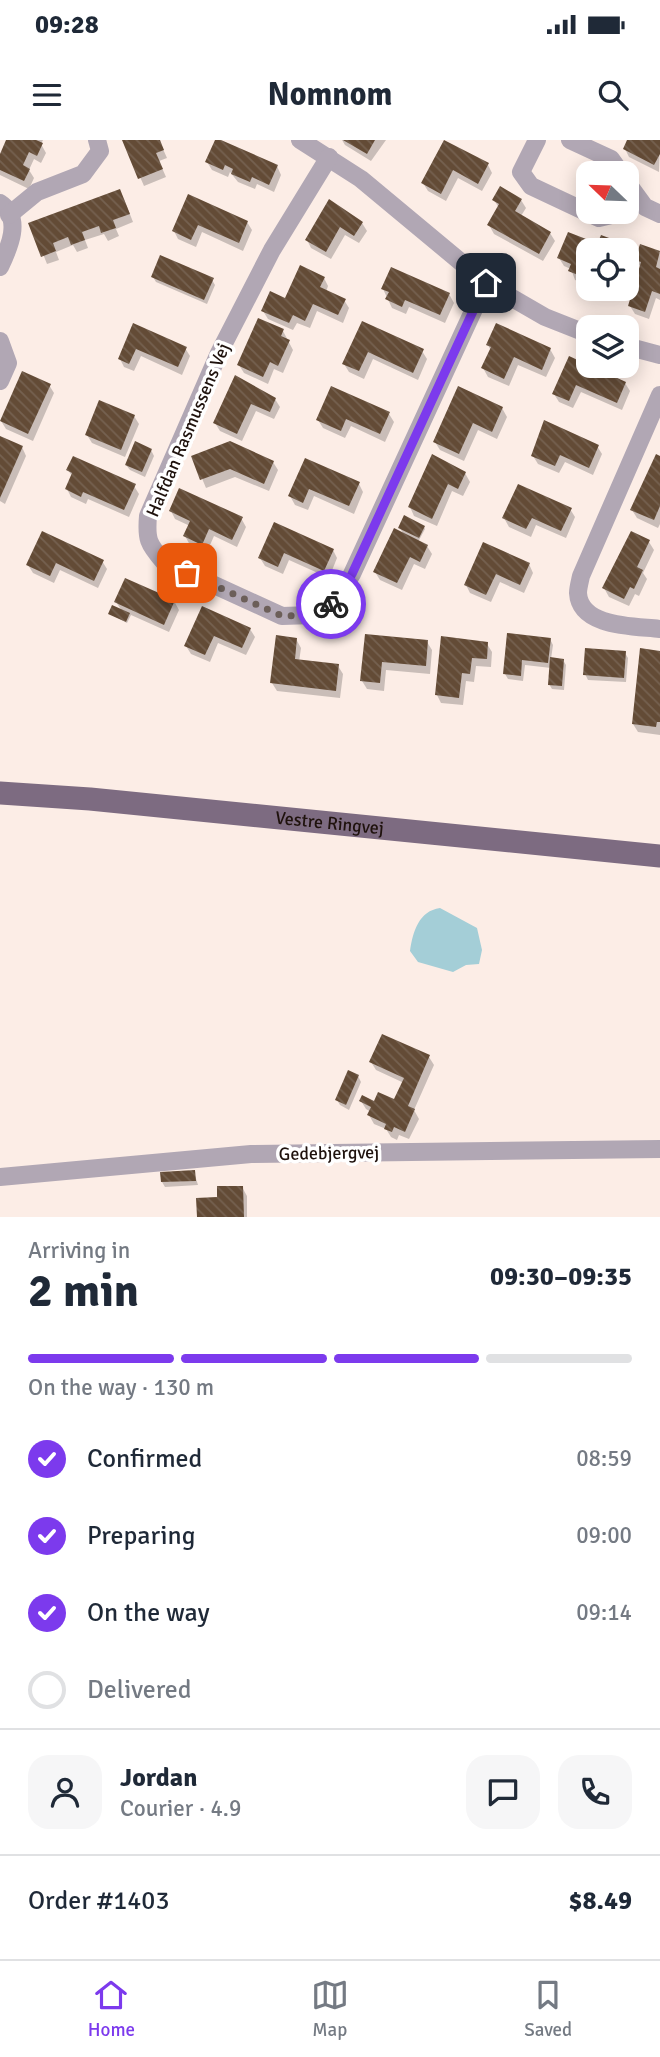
<!DOCTYPE html>
<meta charset="utf-8">
<style>
:root{--surface:#fff;--page:#f6f6f7;--text:#1f2937;--muted:#747a83;--line:#e0e1e3;--accent:#7c3aed}
body{margin:0;font-family:Signika,sans-serif;background:var(--page);color:var(--text);height:100vh;display:flex;flex-direction:column;font-size:26px;white-space:nowrap}
*{box-sizing:border-box;margin:0}
p{font-size:23px;color:var(--muted)}
.icon{flex:none;width:38px;height:38px;fill:none;stroke:currentColor;stroke-width:2;stroke-linecap:round;stroke-linejoin:round}
.map{position:relative;height:1077px;overflow:hidden}
.drawer{display:flex;flex-direction:column;background:var(--surface);flex:1}
.drawer>*{flex:none}
.needle{width:46px;rotate:293deg}
.buttons{position:absolute;left:576px;top:21px;display:grid;gap:14px}
.buttons a{display:grid;place-items:center;width:63px;height:63px;border-radius:14px;background:var(--surface);box-shadow:0 4px 18px #0003;font-size:35px}
.pin{position:absolute;display:grid;place-items:center;width:60px;height:60px;color:#fff;margin:-30px;border-radius:14px;box-shadow:0 4px 10px #0006}
.courier{position:absolute;display:grid;place-items:center;width:70px;height:70px;margin:-35px;border:5px solid #7c3aed;border-radius:50%;background:#fff;color:#222;box-shadow:0 2px 9px #0007}
.summary em{font-style:normal;font-weight:700}
.summary div{display:flex;flex-direction:column-reverse}
.summary{display:flex;align-items:center;justify-content:space-between;height:119px;padding:0 28px}
h1{font-size:46px;font-weight:700;line-height:52px}
.bar{display:grid;grid-template-columns:repeat(4,1fr);gap:10px 7px;align-content:center;height:84px;padding:0 28px}
.bar i{height:9px;border-radius:5px;background:var(--line)}
.bar .selected{background:var(--accent)}
.bar p{grid-column:span 4}
.line{display:flex;align-items:center;gap:18px;padding:0 28px;border-top:2px solid var(--line)}
.line div{flex:1}
.round{display:grid;place-items:center;flex:none;width:74px;height:74px;border-radius:21px;background:var(--page)}
ol{padding:0 28px;list-style:none}
li{display:flex;align-items:center;gap:21px;height:77px}
li p{margin-inline-start:auto}
li .icon{padding:7px;border-radius:50%;background:var(--accent);color:#fff;stroke-width:4}
li:last-child{color:var(--muted)}
li i{width:38px;height:38px;border:4px solid var(--line);border-radius:50%}
.status{display:flex;justify-content:space-between;align-items:center;height:49px;padding:0 35px;background:var(--surface);direction:ltr}
.status svg{height:19px;fill:currentColor}
header{display:flex;justify-content:space-between;align-items:center;height:91px;padding:0 28px;background:var(--surface);font-size:32px;font-weight:700}
.dock{display:flex;justify-content:space-around;align-items:center;height:98px;border-top:2px solid var(--line);background:var(--surface);font-size:19px;color:var(--muted)}
.dock a{display:grid;justify-items:center;gap:4px}
.dock .selected{color:var(--accent)}
.map>svg:first-child{display:block}
.water{fill:#a4ced7}
.shadow{fill:#0003}
.building{fill:url(#building-back-hatch)}
.lines{fill:none;stroke-linecap:round;stroke-linejoin:round}
.minor{stroke:#b1a7b4;stroke-width:18}
.major{stroke:#7d6b81;stroke-width:23}
.done{stroke:#6c5f59;stroke-width:7;stroke-dasharray:0 12.6}
.route{stroke:#7c3aed;stroke-width:9}
.labels{text-anchor:middle;dominant-baseline:central;stroke-width:7;stroke-linejoin:round;paint-order:stroke}
.street-label{font-size:18px;fill:#1f120d;stroke:#fff}
</style>
<div class="status"><b>09:28</b><svg viewBox="0 0 49 12"><path d="M0 12V9h3v3zM5 12V6h3v6zM10 12V3h3v9zM15 12V0h3v12zM26 1h20v11H26zM47 4h2v5h-2z"/></svg></div>
<header><svg class="icon" aria-label="menu" viewBox="0 0 24 24"><path d="M4 6h16M4 12h16M4 18h16"/></svg>Nomnom<svg class="icon" aria-label="search" viewBox="0 0 24 24"><circle cx="10" cy="10" r="6"/><path d="M15 15l6 6"/></svg></header>
<div class="map">
<svg width="660" height="1077" viewBox="0 0 660 1077">
<defs>
<pattern id="building-back-hatch" width="6" height="6" patternUnits="userSpaceOnUse" patternTransform="scale(1.75)"><rect width="6" height="6" fill="#634b36"/><path d="M-1 5l2 2M0 0l6 6M5-1l2 2" fill="none" stroke="#756150"/></pattern>
</defs>
<rect width="100%" height="100%" fill="#fcede6"/>
<path class="water" d="M440,768l37,20 5,22 -3,14 -13,1 -13,7 -35,-10 -8,-11c3,-20 9,-40 30,-43z"/>
<g class="shadow">
<polygon points="8,0 43,0 41,4 46,13 41,23 34,19 29,30 34,38 29,49 0,35 0,18"/>
<polygon points="124,0 159,0 167,18 159,21 166,37 144,46"/>
<polygon points="342,0 386,0 371,21 345,5"/>
<polygon points="629,0 660,0 659,32 629,17 625,9"/>
<polygon points="445,2 488,25 492,33 482,51 458,38 446,61 428,51 423,43"/>
<polygon points="207,22 277,26 281,35 274,52 257,44 255,49 238,42 230,32 228,37 212,30"/>
<polygon points="189,56 247,82 252,90 243,111 202,92 196,107 178,99 174,91"/>
<polygon points="124,59 133,82 116,89 119,96 108,101 104,94 85,100 88,108 77,112 73,105 56,112 59,120 47,124 31,84"/>
<polygon points="494,60 521,60 526,68 521,76 550,93 555,101 543,121 494,94 489,85 499,68"/>
<polygon points="329,61 362,83 367,91 359,103 345,95 331,119 311,108 307,100"/>
<polygon points="585,101 589,108 626,107 631,115 626,127 626,110 588,110 588,145 575,140 571,129 564,126 559,118"/>
<polygon points="641,106 660,113 660,160 656,158 649,179 635,174 630,166 641,128 636,120"/>
<polygon points="153,137 212,140 215,145 207,164 156,142"/>
<polygon points="324,138 328,146 326,152 344,160 349,168 343,183 317,171 310,188 297,183 293,190 268,179 263,171"/>
<polygon points="383,149 449,154 454,163 445,183 409,167 406,174 392,168"/>
<polygon points="362,184 422,211 427,219 418,240 373,219 364,239 349,232 344,224"/>
<polygon points="134,185 185,208 190,216 182,235 141,216 134,231 124,227 120,219"/>
<polygon points="283,191 293,210 283,233 274,229 268,244 244,233 239,225"/>
<polygon points="488,205 550,209 555,218 546,237 518,225 509,246 488,237 483,228 491,211"/>
<polygon points="570,219 625,243 630,251 622,270 581,252 573,268 559,262 554,254"/>
<polygon points="236,238 275,259 280,267 274,279 256,271 242,301 220,291 215,283"/>
<polygon points="49,245 54,253 33,301 6,289 1,281"/>
<polygon points="502,268 507,277 497,299 478,290 464,321 440,310 435,302"/>
<polygon points="389,274 394,282 385,302 351,286 345,298 323,288 318,280"/>
<polygon points="134,276 139,284 125,317 92,303 87,295"/>
<polygon points="0,298 22,307 26,316 5,364 0,361"/>
<polygon points="597,306 602,314 593,335 565,322 559,333 538,324 533,316"/>
<polygon points="151,310 154,316 145,337 130,330 126,325"/>
<polygon points="193,317 273,322 278,330 269,351 235,337 206,348"/>
<polygon points="660,318 660,384 658,388 637,378 632,370"/>
<polygon points="306,320 359,344 363,352 354,374 314,356 308,370 295,365 290,356"/>
<polygon points="68,330 134,346 139,354 129,377 88,359 86,364 71,357 67,349 72,336"/>
<polygon points="465,333 470,342 463,356 452,351 437,386 414,376 410,367"/>
<polygon points="570,369 575,377 566,398 536,385 531,397 509,387 504,378"/>
<polygon points="171,371 241,378 246,387 237,407 214,396 207,412 190,405 185,396 190,386 175,379"/>
<polygon points="275,384 333,410 337,418 329,438 289,420 283,434 265,426 260,418"/>
<polygon points="424,387 425,389 418,402 427,406 432,414 425,429 414,424 402,450 380,440 375,432 404,395 400,388"/>
<polygon points="43,393 102,421 107,429 98,448 60,430 54,443 33,433 28,425"/>
<polygon points="649,402 654,410 643,433 647,439 639,456 635,454 629,466 609,457 604,448"/>
<polygon points="484,404 529,424 533,433 524,453 500,442 491,462 470,453 466,445"/>
<polygon points="174,461 179,470 169,492 131,475 127,483 110,474 122,471 116,462"/>
<polygon points="203,468 250,489 255,497 246,515 218,503 210,522 191,514 186,506"/>
<polygon points="509,495 550,499 553,505 551,519 563,520 566,525 564,550 552,549 549,544 551,528 525,525 523,541 508,539 505,534"/>
<polygon points="366,496 427,502 432,510 430,534 386,530 384,551 367,549 362,541"/>
<polygon points="443,498 487,504 492,512 491,527 476,526 474,542 466,541 463,565 441,563 437,555"/>
<polygon points="296,499 301,508 299,522 338,526 343,534 340,558 277,551 272,543"/>
<polygon points="660,512 660,595 638,592 633,584"/>
<polygon points="625,513 628,518 626,542 588,540 585,534"/>
<polygon points="429,917 434,925 414,970 419,979 409,999 399,995 397,1000 391,997 386,989 374,984 369,975 371,972 366,969 361,961 395,962 404,943 376,930 371,922"/>
<polygon points="358,936 361,942 349,970 340,965 337,960"/>
<polygon points="194,1032 198,1045 165,1047 162,1042"/>
<polygon points="242,1047 247,1056 247,1077 199,1077 219,1059"/>
</g>
<g class="building">
<polygon points="6,0 36,0 43,3 37,16 29,12 23,25 30,29 24,41 0,30 0,14"/>
<polygon points="122,0 160,0 164,10 156,13 163,29 138,39"/>
<polygon points="215,0 221,0 278,25 269,45 252,37 250,42 231,34 233,29 225,25 223,30 205,22"/>
<polygon points="343,0 375,0 367,14"/>
<polygon points="444,0 489,23 478,44 453,30 441,54 421,43"/>
<polygon points="627,0 660,0 660,14 654,25 623,9"/>
<polygon points="500,46 522,59 515,71 551,92 539,114 487,85 499,64 492,60"/>
<polygon points="120,49 130,74 113,80 116,88 101,93 99,86 82,92 85,100 71,105 68,97 53,103 56,111 41,117 28,83"/>
<polygon points="188,54 248,81 239,103 198,85 191,100 172,91"/>
<polygon points="329,59 363,82 354,96 340,87 326,112 305,100"/>
<polygon points="568,92 586,99 585,107 598,102 601,95 628,105 626,110 588,110 588,139 568,131 571,124 557,118"/>
<polygon points="640,104 660,111 656,127 660,129 660,154 652,151 645,172 628,166 641,122 635,120"/>
<polygon points="160,115 214,138 204,160 151,137"/>
<polygon points="300,125 325,137 320,147 346,159 338,175 313,164 305,181 293,175 289,183 261,171 270,151 285,158"/>
<polygon points="391,127 450,153 440,175 405,160 402,167 385,159 389,152 381,149"/>
<polygon points="258,178 284,189 281,196 290,200 278,226 270,222 263,237 237,225"/>
<polygon points="362,181 424,209 413,233 368,212 359,231 342,224"/>
<polygon points="133,183 187,207 178,227 136,209 129,224 118,219"/>
<polygon points="496,183 551,208 542,230 514,217 504,239 481,228 491,207 486,205"/>
<polygon points="569,216 626,242 617,263 576,245 569,261 552,254"/>
<polygon points="22,231 51,244 28,294 0,281"/>
<polygon points="235,235 276,258 270,272 251,264 237,294 213,283"/>
<polygon points="331,246 390,272 380,294 346,279 341,291 316,280"/>
<polygon points="458,246 503,267 492,292 473,283 459,314 433,302"/>
<polygon points="99,260 135,275 121,310 85,295"/>
<polygon points="544,280 599,305 589,328 560,315 555,326 531,316"/>
<polygon points="0,296 23,306 0,358"/>
<polygon points="135,301 152,309 142,332 125,325"/>
<polygon points="230,301 274,321 264,344 230,329 200,340 191,316"/>
<polygon points="432,314 466,332 458,349 448,344 432,379 408,367"/>
<polygon points="656,314 660,316 660,366 654,380 630,370"/>
<polygon points="73,316 136,344 124,370 83,352 81,357 65,349 72,333 66,330"/>
<polygon points="305,318 360,342 349,366 309,349 303,363 288,356"/>
<polygon points="518,344 572,368 561,391 532,378 526,389 502,378"/>
<polygon points="179,348 243,377 232,400 209,389 202,405 183,396 190,381 169,371"/>
<polygon points="404,375 425,386 419,398 398,388"/>
<polygon points="274,382 334,409 324,431 284,413 278,427 258,418"/>
<polygon points="394,388 428,405 420,422 410,417 397,443 373,432"/>
<polygon points="42,391 104,420 94,441 56,423 50,436 26,425"/>
<polygon points="631,391 650,400 637,427 643,430 634,449 630,447 624,459 602,448"/>
<polygon points="483,402 530,423 520,445 496,434 486,455 464,445"/>
<polygon points="125,438 175,460 164,485 114,462"/>
<polygon points="112,465 130,473 126,482 108,474"/>
<polygon points="202,466 251,488 242,508 214,496 205,515 184,506"/>
<polygon points="507,493 551,498 548,523 522,520 521,536 503,534"/>
<polygon points="365,494 428,500 426,526 382,522 380,543 360,541"/>
<polygon points="276,495 297,498 295,519 339,524 336,551 270,543"/>
<polygon points="441,496 488,502 487,519 472,518 470,534 462,533 459,558 435,555"/>
<polygon points="585,508 626,511 624,538 583,535"/>
<polygon points="640,508 660,511 660,582 657,582 656,587 632,584"/>
<polygon points="550,517 564,519 562,546 548,545"/>
<polygon points="382,894 430,915 408,966 415,969 405,992 394,987 392,992 384,989 386,984 367,975 371,967 359,961 362,955 374,961 378,952 394,959 404,938 369,922"/>
<polygon points="348,930 359,935 346,965 335,960"/>
<polygon points="195,1030 196,1041 161,1042 160,1032"/>
<polygon points="217,1046 243,1046 244,1077 197,1077 196,1058 217,1057"/>
</g>
<g class="lines">
<g class="minor">
<polyline points="300,0 361,39 486,143 545,177 588,194"/>
<polyline points="537,0 521,32 531,46 599,78 624,72"/>
<polyline points="570,0 611,19 621,33"/>
<path d="M329,17l-57,93 -53,103 -71,163c-2,23 0,28 16,46l118,54 31,-1 23,-14 16,-27 134,-291"/>
<polyline points="626,41 645,67 660,74"/>
<path d="M0,63c23,15 9,45 0,64"/>
<polyline points="9,75 37,52 83,34 100,11 97,0"/>
<polyline points="0,201 8,223 0,241"/>
<polyline points="626,206 660,215"/>
<path d="M660,255l-79,181c-1,5 -3,12 -3,17 2,35 58,33 82,36"/>
<polyline points="0,1037 251,1014 660,1009"/>
</g>
<path class="major" id="s1" d="M0,653l90,6 570,57"/>
</g>
<g class="lines">
<polyline class="done" points="187,433 282,476 313,475 331,464"/>
<polyline class="route" points="331,464 336,461 352,434 486,143"/>
</g>
<g class="labels">
<g class="street-label">
<text transform="translate(188 290) rotate(-67)">Halfdan Rasmussens Vej</text>
<text stroke="none"><textPath href="#s1" startOffset="331">Vestre Ringvej</textPath></text>
<text transform="translate(329 1013) rotate(-1)">Gedebjergvej</text>
</g>
</g>
</svg>
<div class="buttons">
<a><svg class="needle" viewBox="-14 -14 28 28"><path d="M0-13l5 13h-10z" fill="#e53935"/><path d="M0 13l5-13h-10z" fill="#747a83"/></svg></a>
<a><svg class="icon" aria-label="locate" viewBox="0 0 24 24"><circle cx="12" cy="12" r="6"/><path d="M12 2v4M12 18v4M2 12h4M18 12h4"/></svg></a>
<a><svg class="icon" aria-label="layers" viewBox="0 0 24 24"><path d="M12 4l9 5-9 5-9-5zM3 14l9 5 9-5"/></svg></a>
</div>
<div class="pin" style="left:187px;top:433px;background:#ea580c"><svg class="icon" aria-label="bag" viewBox="0 0 24 24"><path d="M5 8h14l-1 12H6zM9 8a3 3 0 0 1 6 0"/></svg></div>
<div class="pin" style="left:486px;top:143px;background:#1f2937"><svg class="icon" aria-label="home" viewBox="0 0 24 24"><path d="M3 11l9-7 9 7M6 9v11h12V9"/></svg></div>
<div class="courier" style="left:331px;top:464px"><svg class="icon" aria-label="bike" viewBox="0 0 24 24"><circle cx="6" cy="16" r="4"/><circle cx="18" cy="16" r="4"/><path d="M6 16l4-8h5l3 8M10 8l3 8H6M13 5h3"/></svg></div>
</div>
<section class="drawer">
<div class="summary"><div><h1>2 min</h1><p>Arriving in</p></div><em>09:30–09:35</em></div>
<div class="bar"><i class="selected"></i><i class="selected"></i><i class="selected"></i><i></i><p>On the way · 130 m</p></div>
<ol>
<li><svg class="icon" aria-label="check" viewBox="0 0 24 24"><path d="M5 12l5 5 9-10"/></svg>Confirmed<p>08:59</p></li>
<li><svg class="icon" aria-label="check" viewBox="0 0 24 24"><path d="M5 12l5 5 9-10"/></svg>Preparing<p>09:00</p></li>
<li><svg class="icon" aria-label="check" viewBox="0 0 24 24"><path d="M5 12l5 5 9-10"/></svg>On the way<p>09:14</p></li>
<li><i></i>Delivered</li>
</ol>
<div class="line" style="height:126px"><a class="round"><svg class="icon" aria-label="person" viewBox="0 0 24 24"><circle cx="12" cy="8" r="4"/><path d="M4 21q1-7 8-7t8 7"/></svg></a><div><b>Jordan</b><p>Courier · 4.9</p></div><a class="round"><svg class="icon" aria-label="chat" viewBox="0 0 24 24"><path d="M4 5h16v11H9l-5 4z"/></svg></a><a class="round"><svg class="icon" aria-label="phone" viewBox="0 0 24 24"><path d="M5 4h4l2 5-3 2q2 4 5 5l2-3 5 2v4C11 20 4 13 5 4z"/></svg></a></div>
<div class="line" style="height:91px"><div>Order #1403</div><b>$8.49</b></div>
</section>
<nav class="dock">
<a class="selected"><svg class="icon" aria-label="home" viewBox="0 0 24 24"><path d="M3 11l9-7 9 7M6 9v11h12V9"/></svg>Home</a>
<a><svg class="icon" aria-label="map" viewBox="0 0 24 24"><path d="M3 6l6-2 6 2 6-2v14l-6 2-6-2-6 2zM9 4v14M15 6v14"/></svg>Map</a>
<a><svg class="icon" aria-label="saved" viewBox="0 0 24 24"><path d="M7 4h10v16l-5-4-5 4z"/></svg>Saved</a>
</nav>
